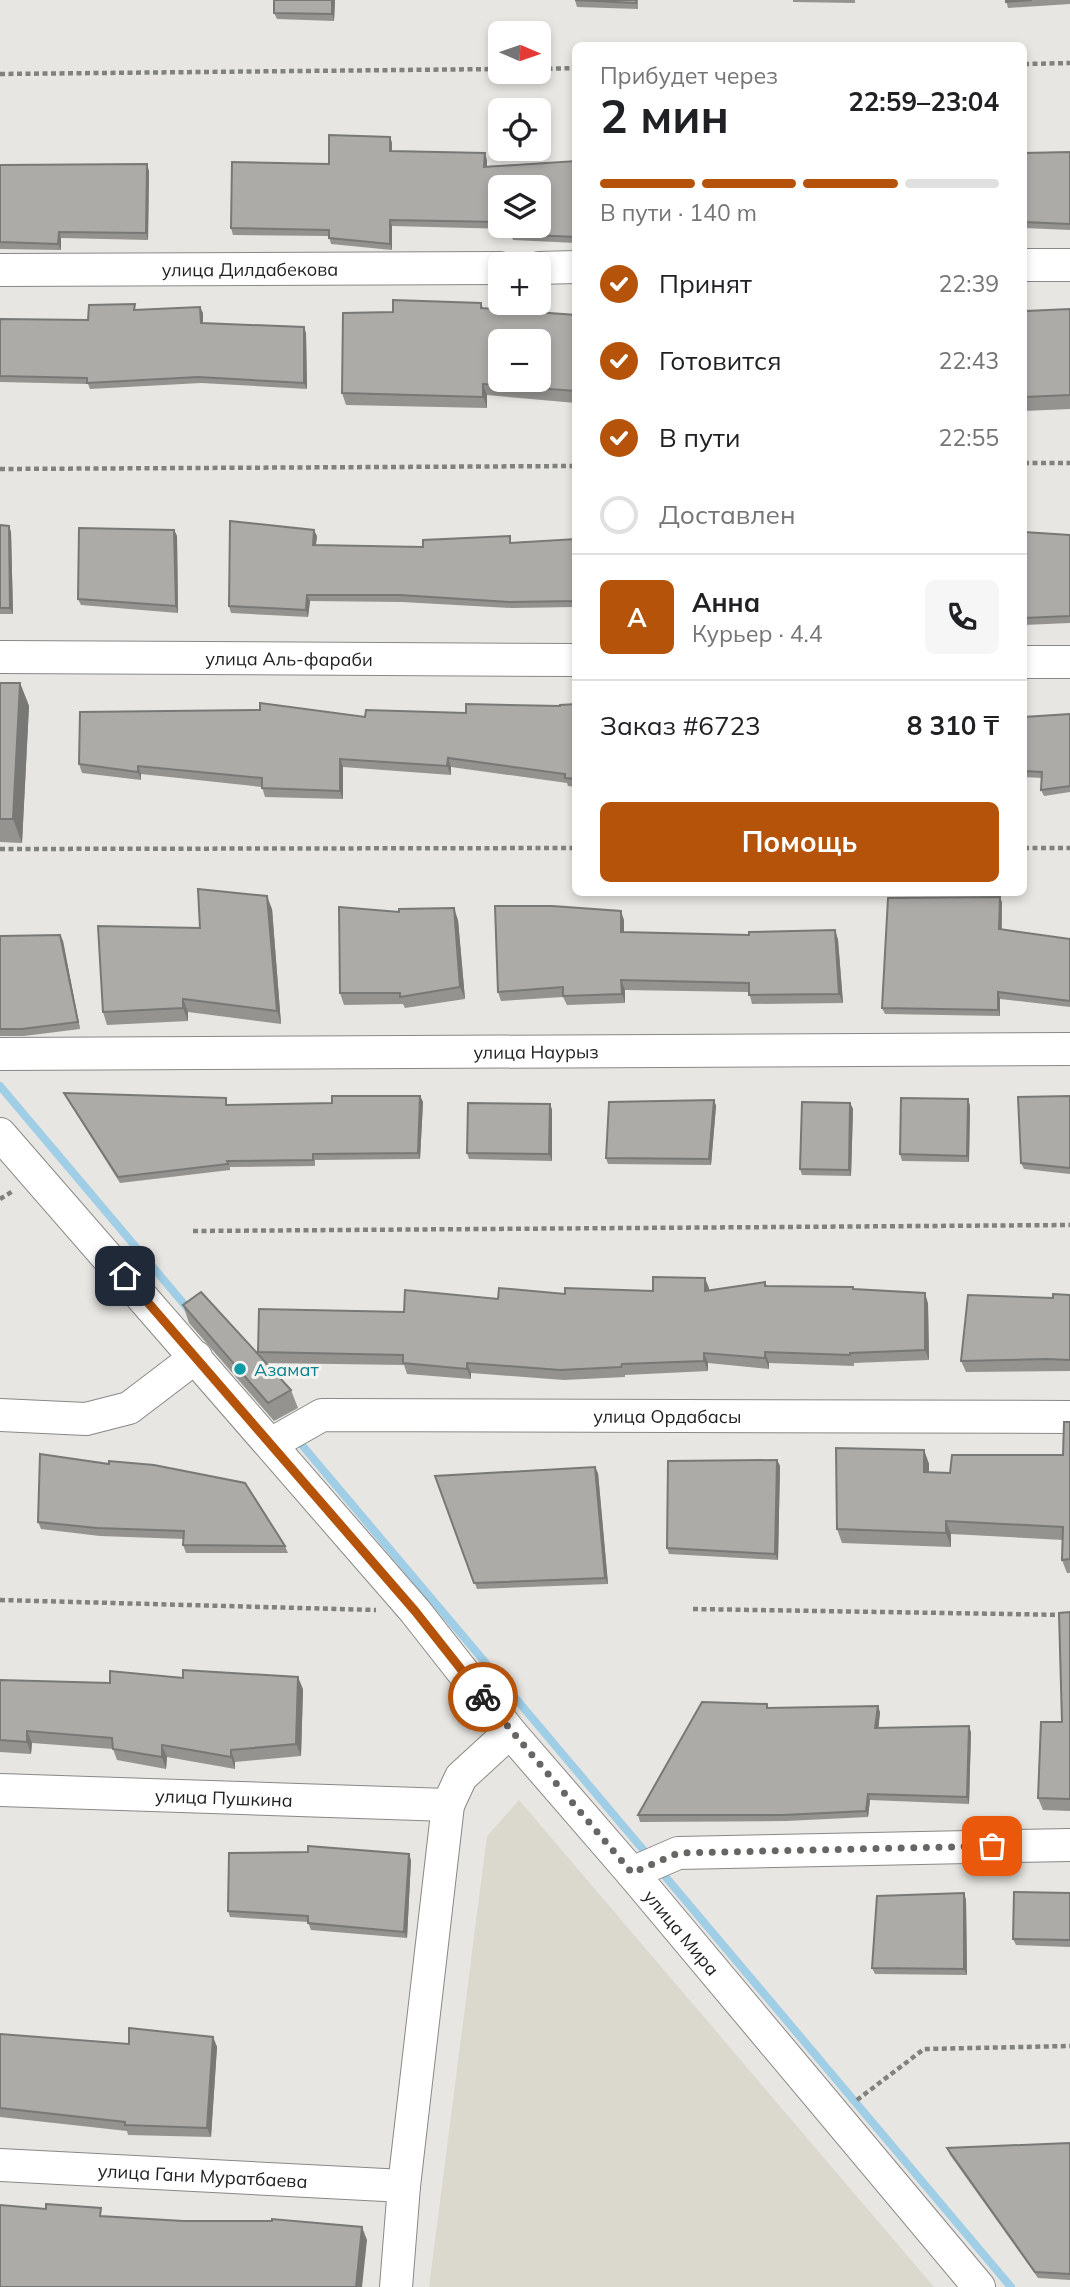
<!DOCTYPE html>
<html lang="ru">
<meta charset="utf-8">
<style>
:root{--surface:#fff;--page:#f6f6f6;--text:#202124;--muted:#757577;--line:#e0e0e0;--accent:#b45309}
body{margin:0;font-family:Mulish,sans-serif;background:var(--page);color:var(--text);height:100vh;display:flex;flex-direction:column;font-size:26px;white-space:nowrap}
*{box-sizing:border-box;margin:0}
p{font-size:23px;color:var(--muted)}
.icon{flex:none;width:38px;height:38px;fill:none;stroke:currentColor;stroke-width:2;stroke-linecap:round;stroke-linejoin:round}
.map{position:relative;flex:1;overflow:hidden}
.panel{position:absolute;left:572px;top:42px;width:455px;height:854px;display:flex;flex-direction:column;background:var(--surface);border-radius:10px;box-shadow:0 4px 10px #0003}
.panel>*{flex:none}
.needle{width:46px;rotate:92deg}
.fabs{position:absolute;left:488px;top:21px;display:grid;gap:14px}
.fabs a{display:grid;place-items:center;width:63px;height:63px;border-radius:10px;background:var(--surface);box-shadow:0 4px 10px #0003;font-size:35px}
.pin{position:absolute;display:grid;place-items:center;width:60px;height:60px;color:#fff;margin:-30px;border-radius:14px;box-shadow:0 4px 10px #0006}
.courier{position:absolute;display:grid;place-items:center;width:70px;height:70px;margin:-35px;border:5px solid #b45309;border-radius:50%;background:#fff;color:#222;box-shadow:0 2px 9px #0007}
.headline em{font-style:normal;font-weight:700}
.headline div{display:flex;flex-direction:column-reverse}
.headline{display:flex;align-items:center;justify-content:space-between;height:119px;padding:0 28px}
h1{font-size:46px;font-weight:700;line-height:52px}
.bar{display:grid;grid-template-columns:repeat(4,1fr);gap:10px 7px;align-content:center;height:84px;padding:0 28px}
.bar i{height:9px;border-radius:5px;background:var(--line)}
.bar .selected{background:var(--accent)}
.bar p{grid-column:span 4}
.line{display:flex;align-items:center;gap:18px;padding:0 28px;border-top:2px solid var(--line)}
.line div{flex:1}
.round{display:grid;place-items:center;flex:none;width:74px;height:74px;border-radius:10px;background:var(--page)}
ol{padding:0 28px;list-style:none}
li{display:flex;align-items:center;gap:21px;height:77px}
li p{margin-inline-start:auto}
li .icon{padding:7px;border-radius:50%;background:var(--accent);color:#fff;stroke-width:4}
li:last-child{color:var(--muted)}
li i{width:38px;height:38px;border:4px solid var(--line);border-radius:50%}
.cta{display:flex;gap:14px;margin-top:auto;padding:14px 28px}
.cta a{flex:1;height:80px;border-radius:10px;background:var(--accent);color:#fff;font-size:28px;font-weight:700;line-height:80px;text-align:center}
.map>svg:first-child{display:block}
.built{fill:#dbd8ce}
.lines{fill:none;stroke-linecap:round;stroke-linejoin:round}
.stream{stroke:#9fcee6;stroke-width:8}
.minor-casing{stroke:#898885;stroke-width:34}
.path{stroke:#81817e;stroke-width:4.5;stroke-dasharray:5 3.5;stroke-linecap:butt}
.minor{stroke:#fff;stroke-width:32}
.wall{fill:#949390;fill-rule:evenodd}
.shaded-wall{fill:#787876}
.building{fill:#acaba8;stroke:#787876;stroke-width:2;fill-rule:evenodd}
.done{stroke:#666664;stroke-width:7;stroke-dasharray:0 12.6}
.route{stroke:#b45309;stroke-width:9}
.culture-dot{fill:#0f9aa8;stroke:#f4f3f0;stroke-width:2.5}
.labels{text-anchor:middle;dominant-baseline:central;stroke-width:6;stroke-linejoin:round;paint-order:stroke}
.street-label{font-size:18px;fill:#212120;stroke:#f4f3f0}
.culture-label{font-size:18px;fill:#0d838f;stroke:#f4f3f0;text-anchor:start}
</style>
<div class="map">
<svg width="1070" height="2287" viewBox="0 0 1070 2287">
<rect width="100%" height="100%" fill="#e7e6e2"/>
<polygon class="built" points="519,1800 934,2287 429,2287 487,1836"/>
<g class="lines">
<g class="stream">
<polyline points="0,1086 189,1310"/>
<polyline points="296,1438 651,1859"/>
<polyline points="659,1869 1011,2287"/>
</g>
<g class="minor-casing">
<g id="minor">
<polyline points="1024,265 1070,265"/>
<polyline points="539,268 576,267"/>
<path id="s1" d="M0,270l500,-2"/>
<path id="s2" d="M0,657l576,3"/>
<polyline points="1024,662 1070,662"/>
<path id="s3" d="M0,1054l1070,-5"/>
<path id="s4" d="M0,1134l415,477 95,121 122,141 347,414"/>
<polyline points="0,1415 86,1419 129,1408 196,1357"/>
<path id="s5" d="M271,1444l51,-29 748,2"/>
<path id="s6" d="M0,1790l448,15"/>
<polyline points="632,1873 678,1853 1070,1845"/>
<path id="s7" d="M0,2165l404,21"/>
<polyline points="396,2287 404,2186 448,1805 461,1777 510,1732"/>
</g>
</g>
<g class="path">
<polyline points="1024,64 1070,63"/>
<polyline points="539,69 576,68"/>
<polyline points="0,74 500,69"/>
<polyline points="1024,463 1070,463"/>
<polyline points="0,469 576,466"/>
<polyline points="1024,848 1070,848"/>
<polyline points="0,849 576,848"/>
<polyline points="0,1199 13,1191"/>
<polyline points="193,1231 1070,1225"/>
<polyline points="0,1600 376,1610"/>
<polyline points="693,1609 1070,1615"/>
<polyline points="857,2100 924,2049 1070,2046"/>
</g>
<use href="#minor" class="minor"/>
</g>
<g class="wall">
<polygon points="335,0 334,21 277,19 274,13"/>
<polygon points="575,0 638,0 638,9 577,7"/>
<polygon points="793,0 855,0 855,3 793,2"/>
<polygon points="1006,0 1070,0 1070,4 1008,8"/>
<path d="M390,137l2,6v8l95,9v6l89,-5v82l-63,-3 -2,-6v-5l-119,-3v24l-61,-6 -2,-8 -96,-1 -2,-7 98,-64zM500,187l39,39h-39z"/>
<polygon points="1070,152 1070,230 1024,228 1024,153"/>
<polygon points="0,165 149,171 148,240 61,238 61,250 0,249"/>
<polygon points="481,303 483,308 576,315 576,403 487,395 487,408 346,405 342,393 393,312"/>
<polygon points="1070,309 1070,409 1024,411 1024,314"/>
<polygon points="137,310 203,313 203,323 306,333 307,389 201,383 90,389 88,384 0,382 0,319 88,320"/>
<polygon points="0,525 9,526 11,532 13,614 0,614"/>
<polygon points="174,530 177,536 178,613 81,605 78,599"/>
<polygon points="1024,532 1070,535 1070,623 1024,625"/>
<polygon points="317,536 316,545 423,547 576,539 576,607 512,608 402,602 310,601 308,617 231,613 229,606"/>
<polygon points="0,683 20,683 29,706 22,843 0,842"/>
<polygon points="576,704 576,787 568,786 567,783 451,767 451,775 343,767 343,799 265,797 262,787 141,774 141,780 82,773 79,764 365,717 466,713 560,706"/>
<polygon points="1070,714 1070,792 1044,796 1041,790 1042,778 1024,777 1024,717"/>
<polygon points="1000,897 1002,903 1002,930 1070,939 1070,1007 1000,999 1000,1016 885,1014 882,1008"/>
<polygon points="272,909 281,1024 188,1012 188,1021 107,1025 103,1012 200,928"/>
<polygon points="458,920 465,999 405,1008 403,1004 344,1005 340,993"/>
<polygon points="624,920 624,933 749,935 835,930 838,940 843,1003 752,1004 749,992 625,990 625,1003 567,1005 563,997 501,1001 498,992"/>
<polygon points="60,935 63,941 80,1029 24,1036 0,1036 0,936"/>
<polygon points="64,1093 228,1105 332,1103 420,1096 423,1102 420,1159 315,1160 315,1166 230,1167 230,1170 120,1183 67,1099"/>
<polygon points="1070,1096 1070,1174 1024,1169 1021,1163"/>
<polygon points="968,1099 970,1106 969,1162 902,1161 900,1154"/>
<polygon points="714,1100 716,1106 711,1165 608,1164 606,1158"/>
<polygon points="850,1103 853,1109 851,1176 802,1175 800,1169"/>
<polygon points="550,1104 552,1110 552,1161 469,1159 467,1153"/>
<polygon points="765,1282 767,1286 853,1287 854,1289 925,1293 928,1304 929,1360 854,1363 854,1366 769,1363 769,1369 708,1363 708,1371 625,1375 625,1377 564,1380 471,1373 471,1379 407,1374 404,1365 266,1363 291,1390 298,1408 274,1421 189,1323 183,1305 260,1355 258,1352 404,1312 498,1299 565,1294 709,1288 709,1291"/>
<polygon points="1070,1295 1070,1371 966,1372 961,1361 1053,1298"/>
<polygon points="1070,1422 1070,1573 1067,1573 1062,1560 1063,1540 951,1534 951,1547 842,1543 837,1529 924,1450 929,1464 929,1472 950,1473 1063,1455"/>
<polygon points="40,1454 285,1546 288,1553 186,1553 183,1545 184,1539 100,1536 41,1529 38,1522"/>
<polygon points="777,1460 780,1466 778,1560 669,1554 667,1548"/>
<polygon points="598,1473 608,1584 477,1589 435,1476"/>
<polygon points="1070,1612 1070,1811 1043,1810 1038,1798 1062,1722"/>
<polygon points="0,1680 303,1689 301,1756 235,1762 235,1769 167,1757 166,1769 117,1760 113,1749 32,1743 31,1754 0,1752"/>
<polygon points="767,1704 768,1707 880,1712 878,1728 971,1732 969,1804 870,1800 868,1817 786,1821 640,1822 638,1815"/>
<polygon points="411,1860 407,1938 311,1930 308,1922 230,1917 228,1911"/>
<polygon points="964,1893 966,1900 967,1975 875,1974 872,1968"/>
<polygon points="1070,1893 1070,1947 1016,1945 1013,1939"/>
<polygon points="0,2034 129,2044 213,2037 217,2047 211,2137 128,2135 127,2131 0,2117"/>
<polygon points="1070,2143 1070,2280 1038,2278 950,2155 947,2148"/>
</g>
<g class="shaded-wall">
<polygon points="332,0 335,0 334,21 332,14"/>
<polygon points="390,137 392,143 392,158 390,151"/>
<polygon points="485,153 487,160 487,173 484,167"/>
<polygon points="147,164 149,171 148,240 146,233"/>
<polygon points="390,220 392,226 392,250 390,244"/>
<polygon points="59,232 61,238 61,250 58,244"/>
<polygon points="200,307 203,313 203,329 201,323"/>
<polygon points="304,327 306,333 307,389 304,383"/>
<polygon points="483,384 487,395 487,408 483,397"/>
<polygon points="9,526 11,532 13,614 10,608"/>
<polygon points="174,530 177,536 178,613 176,606"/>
<polygon points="314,530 317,536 315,551 313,545"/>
<polygon points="307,595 310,601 308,617 306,610"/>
<polygon points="20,683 29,706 22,843 13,819"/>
<polygon points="448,758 451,767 451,775 447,766"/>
<polygon points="340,759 343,767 343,799 340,791"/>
<polygon points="138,766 141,774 141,780 138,772"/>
<polygon points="267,896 272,909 281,1024 277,1011"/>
<polygon points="1000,897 1002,903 1001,935 999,929"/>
<polygon points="454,908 458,920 465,999 460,987"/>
<polygon points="621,911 624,920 624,942 621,932"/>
<polygon points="835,930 838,940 843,1003 839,994"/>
<polygon points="60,935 63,941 80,1029 78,1022"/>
<polygon points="621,980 625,990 625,1003 622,994"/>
<polygon points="998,992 1000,999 1000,1016 998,1010"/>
<polygon points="183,999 188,1012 188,1021 183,1008"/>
<polygon points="420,1096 423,1102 420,1159 418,1153"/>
<polygon points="968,1099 970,1106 969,1162 967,1156"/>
<polygon points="714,1100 716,1106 711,1165 709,1159"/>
<polygon points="850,1103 853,1109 851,1176 849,1170"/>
<polygon points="550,1104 552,1110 552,1161 549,1154"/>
<polygon points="705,1278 709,1288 709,1302 705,1291"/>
<polygon points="925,1293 928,1304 929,1360 925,1350"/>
<polygon points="765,1352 769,1363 769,1369 765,1358"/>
<polygon points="704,1353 708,1363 708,1371 704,1361"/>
<polygon points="467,1363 471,1373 471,1379 467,1369"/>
<polygon points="924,1450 929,1464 929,1485 924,1472"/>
<polygon points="777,1460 780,1466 778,1560 775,1554"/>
<polygon points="595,1467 598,1473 608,1584 605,1578"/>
<polygon points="946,1521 951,1534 951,1547 946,1533"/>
<polygon points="298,1677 303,1689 301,1756 296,1744"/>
<polygon points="878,1706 880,1712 878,1734 875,1728"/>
<polygon points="969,1726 971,1732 969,1804 967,1797"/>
<polygon points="27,1731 32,1743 31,1754 27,1742"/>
<polygon points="162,1745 167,1757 166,1769 162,1757"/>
<polygon points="231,1750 235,1762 235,1769 231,1757"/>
<polygon points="868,1794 870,1800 868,1817 866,1811"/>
<polygon points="409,1854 411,1860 407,1938 404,1932"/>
<polygon points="964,1893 966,1900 967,1975 964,1969"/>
<polygon points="213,2037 217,2047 211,2137 207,2128"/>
<polygon points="362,2227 367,2240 362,2287 356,2287"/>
</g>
<g class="building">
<polygon points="274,0 332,0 332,14 274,13"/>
<polygon points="575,0 636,0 636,3"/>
<polygon points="1006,0 1032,0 1006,2"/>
<polygon points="329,135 390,137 390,151 485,153 484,167 576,161 576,237 511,234 511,226 539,226 539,187 500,187 500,222 390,220 390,244 329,238 329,230 231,228 232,162 329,164"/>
<polygon points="1070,152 1070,224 1024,222 1024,153"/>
<polygon points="147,164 146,233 59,232 58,244 0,242 0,165"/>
<path d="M393,300l88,3v5l95,7v76l-93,-7v13l-141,-4 1,-80 50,-1zM500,341h39v39h-39z"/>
<polygon points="135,304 134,310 200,307 201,323 304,327 304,383 198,377 87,383 87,378 0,376 0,319 88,320 89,305"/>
<polygon points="1070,309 1070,395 1024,397 1024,314 1026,314 1026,311"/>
<polygon points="230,521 314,530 313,545 423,547 423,540 510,536 510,543 576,539 576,601 509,602 400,595 307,595 306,610 229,606"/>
<polygon points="0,525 9,526 10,608 0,608"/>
<polygon points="79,528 174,530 176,606 78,599"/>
<polygon points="1024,532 1070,535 1070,616 1024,618"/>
<polygon points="0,683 20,683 13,819 0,819"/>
<polygon points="260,703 365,717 366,710 466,713 466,704 560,706 560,705 576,704 576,779 565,778 565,774 448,758 447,766 340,759 340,791 262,788 262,778 138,766 138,772 79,764 80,712 260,710"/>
<polygon points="1070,714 1070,786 1041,790 1042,772 1024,771 1024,717"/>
<polygon points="198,889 267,896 277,1011 183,999 183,1008 103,1012 98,926 200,928"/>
<polygon points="1000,897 999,929 1070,939 1070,1001 998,992 998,1010 882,1008 888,898"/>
<polygon points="495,906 552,906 621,911 621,932 749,935 749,932 835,930 839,994 749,995 749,983 621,980 622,994 563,996 563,987 498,992"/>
<polygon points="339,907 399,912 399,909 454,908 460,987 400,997 400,993 340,993"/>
<polygon points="60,935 78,1022 22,1029 0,1029 0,936"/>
<polygon points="64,1093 226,1098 226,1105 332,1103 332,1096 420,1096 418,1153 313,1154 313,1160 227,1161 228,1164 118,1177"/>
<polygon points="1070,1096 1070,1168 1021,1163 1018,1097"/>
<polygon points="901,1098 968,1099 967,1156 900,1154"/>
<polygon points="714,1100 709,1159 606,1158 609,1102"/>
<polygon points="802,1102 850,1103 849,1170 800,1169"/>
<polygon points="468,1103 550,1104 549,1154 467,1153"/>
<polygon points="653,1277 705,1278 705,1291 765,1282 765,1286 853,1287 853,1289 925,1293 925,1350 850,1353 850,1355 765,1352 765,1358 704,1353 704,1361 622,1364 621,1367 560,1370 467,1363 467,1369 403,1363 403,1355 258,1352 259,1309 404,1312 405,1290 498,1299 499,1288 565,1294 565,1288 653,1291"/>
<polygon points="201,1292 291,1390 268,1403 183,1305"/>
<polygon points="1053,1294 1070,1295 1070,1360 1047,1359 961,1361 968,1295 1053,1298"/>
<polygon points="1064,1422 1070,1422 1070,1559 1062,1560 1063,1527 946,1521 946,1533 837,1529 836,1448 924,1450 924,1472 950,1473 952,1455 1063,1455"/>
<polygon points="40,1454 109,1464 109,1461 154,1465 245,1483 285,1546 183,1545 184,1531 97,1528 38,1522"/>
<polygon points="777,1460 775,1554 667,1548 668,1461"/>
<polygon points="595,1467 605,1578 474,1583 435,1476"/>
<polygon points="1070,1612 1070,1799 1038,1798 1041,1722 1062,1722 1059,1613"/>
<polygon points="183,1670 298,1677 296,1744 231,1750 231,1757 162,1745 162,1757 113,1749 112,1738 27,1731 27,1742 0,1740 0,1680 110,1683 110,1671 183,1678"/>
<polygon points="702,1702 767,1704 767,1708 878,1706 875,1728 969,1726 967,1797 868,1794 866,1811 783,1815 638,1815"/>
<polygon points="308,1846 409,1854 404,1932 308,1923 308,1916 228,1911 229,1853 308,1852"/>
<polygon points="1014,1892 1070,1893 1070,1940 1013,1939"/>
<polygon points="964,1893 964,1969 872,1968 877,1896"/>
<polygon points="129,2028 213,2037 207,2128 125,2125 125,2122 0,2108 0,2034 129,2044"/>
<polygon points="1070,2143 1070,2274 1035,2272 947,2148"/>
<polygon points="46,2204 101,2208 100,2216 183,2221 272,2221 272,2219 362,2227 356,2287 0,2287 0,2205 46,2209"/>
</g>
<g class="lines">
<polyline class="done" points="483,1697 632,1873 678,1853 992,1846"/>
<polyline class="route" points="125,1276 415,1611 483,1697"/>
</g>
<circle class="culture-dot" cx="240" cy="1369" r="7"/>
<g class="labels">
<g class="street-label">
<text stroke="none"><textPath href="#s1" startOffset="250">улица Дилдабекова</textPath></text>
<text stroke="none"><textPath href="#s2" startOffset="289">улица Аль-фараби</textPath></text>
<text stroke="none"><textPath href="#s3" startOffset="536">улица Наурыз</textPath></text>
<text stroke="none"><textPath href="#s5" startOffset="404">улица Ордабасы</textPath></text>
<text stroke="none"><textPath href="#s6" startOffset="224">улица Пушкина</textPath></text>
<text stroke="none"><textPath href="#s4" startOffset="1050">улица Мира</textPath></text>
<text stroke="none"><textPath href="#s7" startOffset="203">улица Гани Муратбаева</textPath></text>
</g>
<g class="culture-label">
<text x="254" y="1369">Азамат</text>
</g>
</g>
</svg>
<div class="fabs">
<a><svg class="needle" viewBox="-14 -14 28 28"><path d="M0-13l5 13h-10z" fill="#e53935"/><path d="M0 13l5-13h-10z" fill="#757577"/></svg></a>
<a><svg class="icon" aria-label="locate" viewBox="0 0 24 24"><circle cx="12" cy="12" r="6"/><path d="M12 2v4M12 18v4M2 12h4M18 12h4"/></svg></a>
<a><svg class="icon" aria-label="layers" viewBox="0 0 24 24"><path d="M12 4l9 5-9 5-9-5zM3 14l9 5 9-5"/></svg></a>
<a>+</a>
<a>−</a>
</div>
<div class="pin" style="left:992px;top:1846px;background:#ea580c"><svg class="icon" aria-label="bag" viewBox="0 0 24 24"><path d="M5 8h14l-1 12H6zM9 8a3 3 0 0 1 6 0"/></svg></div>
<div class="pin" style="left:125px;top:1276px;background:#1f2937"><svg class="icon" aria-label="home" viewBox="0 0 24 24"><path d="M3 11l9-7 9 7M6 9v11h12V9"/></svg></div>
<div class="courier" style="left:483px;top:1697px"><svg class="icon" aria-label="bike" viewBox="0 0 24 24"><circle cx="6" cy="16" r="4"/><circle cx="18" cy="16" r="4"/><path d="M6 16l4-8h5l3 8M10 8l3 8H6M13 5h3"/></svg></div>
<section class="panel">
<div class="headline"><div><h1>2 мин</h1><p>Прибудет через</p></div><em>22:59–23:04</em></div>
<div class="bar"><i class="selected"></i><i class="selected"></i><i class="selected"></i><i></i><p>В пути · 140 m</p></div>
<ol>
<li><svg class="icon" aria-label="check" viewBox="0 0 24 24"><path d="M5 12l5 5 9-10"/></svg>Принят<p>22:39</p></li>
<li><svg class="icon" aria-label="check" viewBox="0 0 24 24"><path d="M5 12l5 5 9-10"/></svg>Готовится<p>22:43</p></li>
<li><svg class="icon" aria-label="check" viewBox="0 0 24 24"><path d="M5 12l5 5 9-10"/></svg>В пути<p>22:55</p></li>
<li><i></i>Доставлен</li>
</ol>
<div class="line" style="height:126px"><b class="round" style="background:var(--accent);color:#fff">А</b><div><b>Анна</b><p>Курьер · 4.4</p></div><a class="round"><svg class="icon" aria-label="phone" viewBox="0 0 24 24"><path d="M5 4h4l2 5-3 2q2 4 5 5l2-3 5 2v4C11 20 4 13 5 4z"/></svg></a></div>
<div class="line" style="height:91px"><div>Заказ #6723</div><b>8 310 ₸</b></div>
<div class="cta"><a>Помощь</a></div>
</section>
</div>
